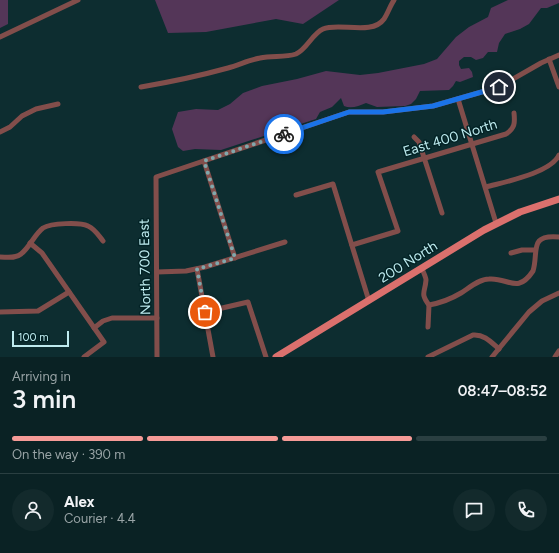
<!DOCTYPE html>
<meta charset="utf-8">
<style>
:root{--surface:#0a2224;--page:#132a2c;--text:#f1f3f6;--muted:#99a4a6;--line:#2a3f41;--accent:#f59b97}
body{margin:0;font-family:Figtree,sans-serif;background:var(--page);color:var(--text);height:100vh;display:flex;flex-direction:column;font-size:15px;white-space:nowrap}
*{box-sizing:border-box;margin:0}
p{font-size:13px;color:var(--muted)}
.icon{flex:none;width:22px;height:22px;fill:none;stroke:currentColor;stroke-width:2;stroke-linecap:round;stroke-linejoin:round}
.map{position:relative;height:357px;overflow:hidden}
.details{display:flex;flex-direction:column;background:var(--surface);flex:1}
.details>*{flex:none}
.scale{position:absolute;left:12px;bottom:10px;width:57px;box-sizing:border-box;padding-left:4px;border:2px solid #beebef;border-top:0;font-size:11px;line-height:14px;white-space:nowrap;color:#beebef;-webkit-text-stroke:3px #032326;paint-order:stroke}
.pin{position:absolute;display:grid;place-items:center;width:34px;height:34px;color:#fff;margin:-17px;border:2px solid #fff;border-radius:50%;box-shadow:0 1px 4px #0007}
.courier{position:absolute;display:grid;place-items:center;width:40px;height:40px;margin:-20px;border:3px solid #1a73e8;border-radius:50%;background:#fff;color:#222;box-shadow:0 1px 5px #0007}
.summary em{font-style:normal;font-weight:600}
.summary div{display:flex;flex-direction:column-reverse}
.summary{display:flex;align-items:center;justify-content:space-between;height:68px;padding:0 12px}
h1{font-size:26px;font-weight:600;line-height:30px}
.bar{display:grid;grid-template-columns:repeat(4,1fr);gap:6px 4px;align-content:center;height:48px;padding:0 12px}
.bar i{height:5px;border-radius:3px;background:var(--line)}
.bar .current{background:var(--accent)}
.bar p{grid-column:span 4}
.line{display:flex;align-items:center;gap:10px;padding:0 12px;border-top:1px solid var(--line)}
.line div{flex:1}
.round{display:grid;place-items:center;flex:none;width:42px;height:42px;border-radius:21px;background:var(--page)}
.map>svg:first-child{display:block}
.green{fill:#543658}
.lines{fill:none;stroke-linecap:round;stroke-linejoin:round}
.minor{stroke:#824e4b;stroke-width:5}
.major{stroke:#db706d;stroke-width:7}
.done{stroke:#80a8ac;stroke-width:4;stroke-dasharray:0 7.2}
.route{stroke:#1a73e8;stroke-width:5}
.labels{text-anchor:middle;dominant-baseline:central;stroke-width:3;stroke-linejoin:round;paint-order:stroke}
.street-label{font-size:14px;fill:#beebef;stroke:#032326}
</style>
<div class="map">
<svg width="559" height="357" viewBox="0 0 559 357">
<rect width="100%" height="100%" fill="#0d2d30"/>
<g class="green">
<polygon points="0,0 8,0 8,24 0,28"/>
<polygon points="155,0 339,0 303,24 276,19 206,32 168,33"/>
<path d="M508,0h51v3l-12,5h-6l-12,16 -9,5 -15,5 -6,9 -2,9h-9l-5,6 -7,2 -5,-3h-7l-5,4v4l2,4 8,-1 3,4 1,5 -13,5 -4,-1 -3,5 -4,4 -29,1 -4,8 -5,5 -6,2 -28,1 -11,-4c-7,3 -15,6 -22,3l-3,-8 -9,9 -12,5 -4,7 -95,31 -26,-1 -12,2 -5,-4 -6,-18 6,-17 18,-3 22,1 12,-6 13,-11 19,-7 35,-7 29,-8 34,4 18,-2 46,-9 13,-5 19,-22 13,-10 19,-10 3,-9z"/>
</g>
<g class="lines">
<g class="minor">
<polyline points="0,37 78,0"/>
<polyline points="549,59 559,87"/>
<path d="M141,87c29,-5 58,-11 87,-19 11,-3 21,-8 32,-10 12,-3 24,0 36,-4 11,-5 16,-20 27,-25 16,-7 49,7 61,-10 4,-6 6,-13 10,-19"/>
<polyline points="458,99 496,223"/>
<polyline points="0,132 10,127 22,116 36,109 58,104"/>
<polyline points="414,137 419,142 442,213"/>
<polyline points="204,161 235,258"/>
<path d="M486,187c18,-5 65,-14 73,-32"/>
<polyline points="296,195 333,184 369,301"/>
<polyline points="30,243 42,253 104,342 84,357"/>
<path d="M352,245l46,-14 -20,-59 128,-38c9,-6 9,-11 8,-21"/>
<polyline points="511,253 522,250 535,250"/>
<path d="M0,257c7,0 15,2 21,-3 9,-7 13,-19 22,-26 8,-5 37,-6 45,-2 7,3 11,10 15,15"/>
<path d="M422,268c1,4 4,9 4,12 -1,13 -6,13 3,25 11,-2 22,-6 32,-12 8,-5 18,-14 28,-14 19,-2 28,16 44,-8 6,-19 -5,-37 26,-34"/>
<polyline points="197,269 213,357"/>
<polyline points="157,272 186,271 205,267 285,242"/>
<polyline points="0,312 38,311 69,292"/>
<polyline points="205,312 248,302 266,357"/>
<polyline points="428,327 429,305"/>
<polyline points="94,328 103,321 112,318 157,318"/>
<polyline points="157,357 156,177 349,112 383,112 433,106 499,87 541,63 559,55"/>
<path d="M428,357l45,-22c11,-1 18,7 26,14"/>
<polyline points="492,357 529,312 542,301 559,293"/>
<polyline points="555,357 559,351"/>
</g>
<polyline class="major" points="276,357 484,230 520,212 559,199"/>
</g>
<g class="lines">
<polyline class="done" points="205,312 197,269 235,258 204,161 284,134"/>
<polyline class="route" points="284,134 349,112 383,112 433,106 499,87"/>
</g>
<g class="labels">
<g class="street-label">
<text transform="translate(450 138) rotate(-17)">East 400 North</text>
<text transform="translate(408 262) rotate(-32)">200 North</text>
<text transform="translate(145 267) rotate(-91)">North 700 East</text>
</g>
</g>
</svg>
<div class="scale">100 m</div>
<div class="pin" style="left:205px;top:312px;background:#ea580c"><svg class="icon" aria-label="bag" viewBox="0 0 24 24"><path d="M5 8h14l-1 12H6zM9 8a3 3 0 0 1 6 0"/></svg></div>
<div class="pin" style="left:499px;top:87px;background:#1f2937"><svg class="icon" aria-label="home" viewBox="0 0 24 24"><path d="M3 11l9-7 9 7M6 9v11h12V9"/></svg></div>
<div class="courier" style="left:284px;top:134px"><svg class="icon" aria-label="bike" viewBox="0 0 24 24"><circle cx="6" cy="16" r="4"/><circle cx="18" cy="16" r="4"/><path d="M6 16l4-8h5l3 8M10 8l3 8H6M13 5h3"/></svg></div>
</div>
<section class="details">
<div class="summary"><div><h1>3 min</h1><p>Arriving in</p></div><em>08:47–08:52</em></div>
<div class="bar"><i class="current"></i><i class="current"></i><i class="current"></i><i></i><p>On the way · 390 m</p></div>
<div class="line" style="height:72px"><a class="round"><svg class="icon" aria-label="person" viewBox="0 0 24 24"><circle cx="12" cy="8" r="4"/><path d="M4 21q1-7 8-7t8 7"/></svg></a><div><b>Alex</b><p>Courier · 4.4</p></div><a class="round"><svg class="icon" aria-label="chat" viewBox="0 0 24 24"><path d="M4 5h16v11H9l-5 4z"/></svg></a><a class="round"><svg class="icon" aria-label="phone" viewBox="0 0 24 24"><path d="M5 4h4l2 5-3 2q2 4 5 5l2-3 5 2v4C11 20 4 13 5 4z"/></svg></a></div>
</section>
